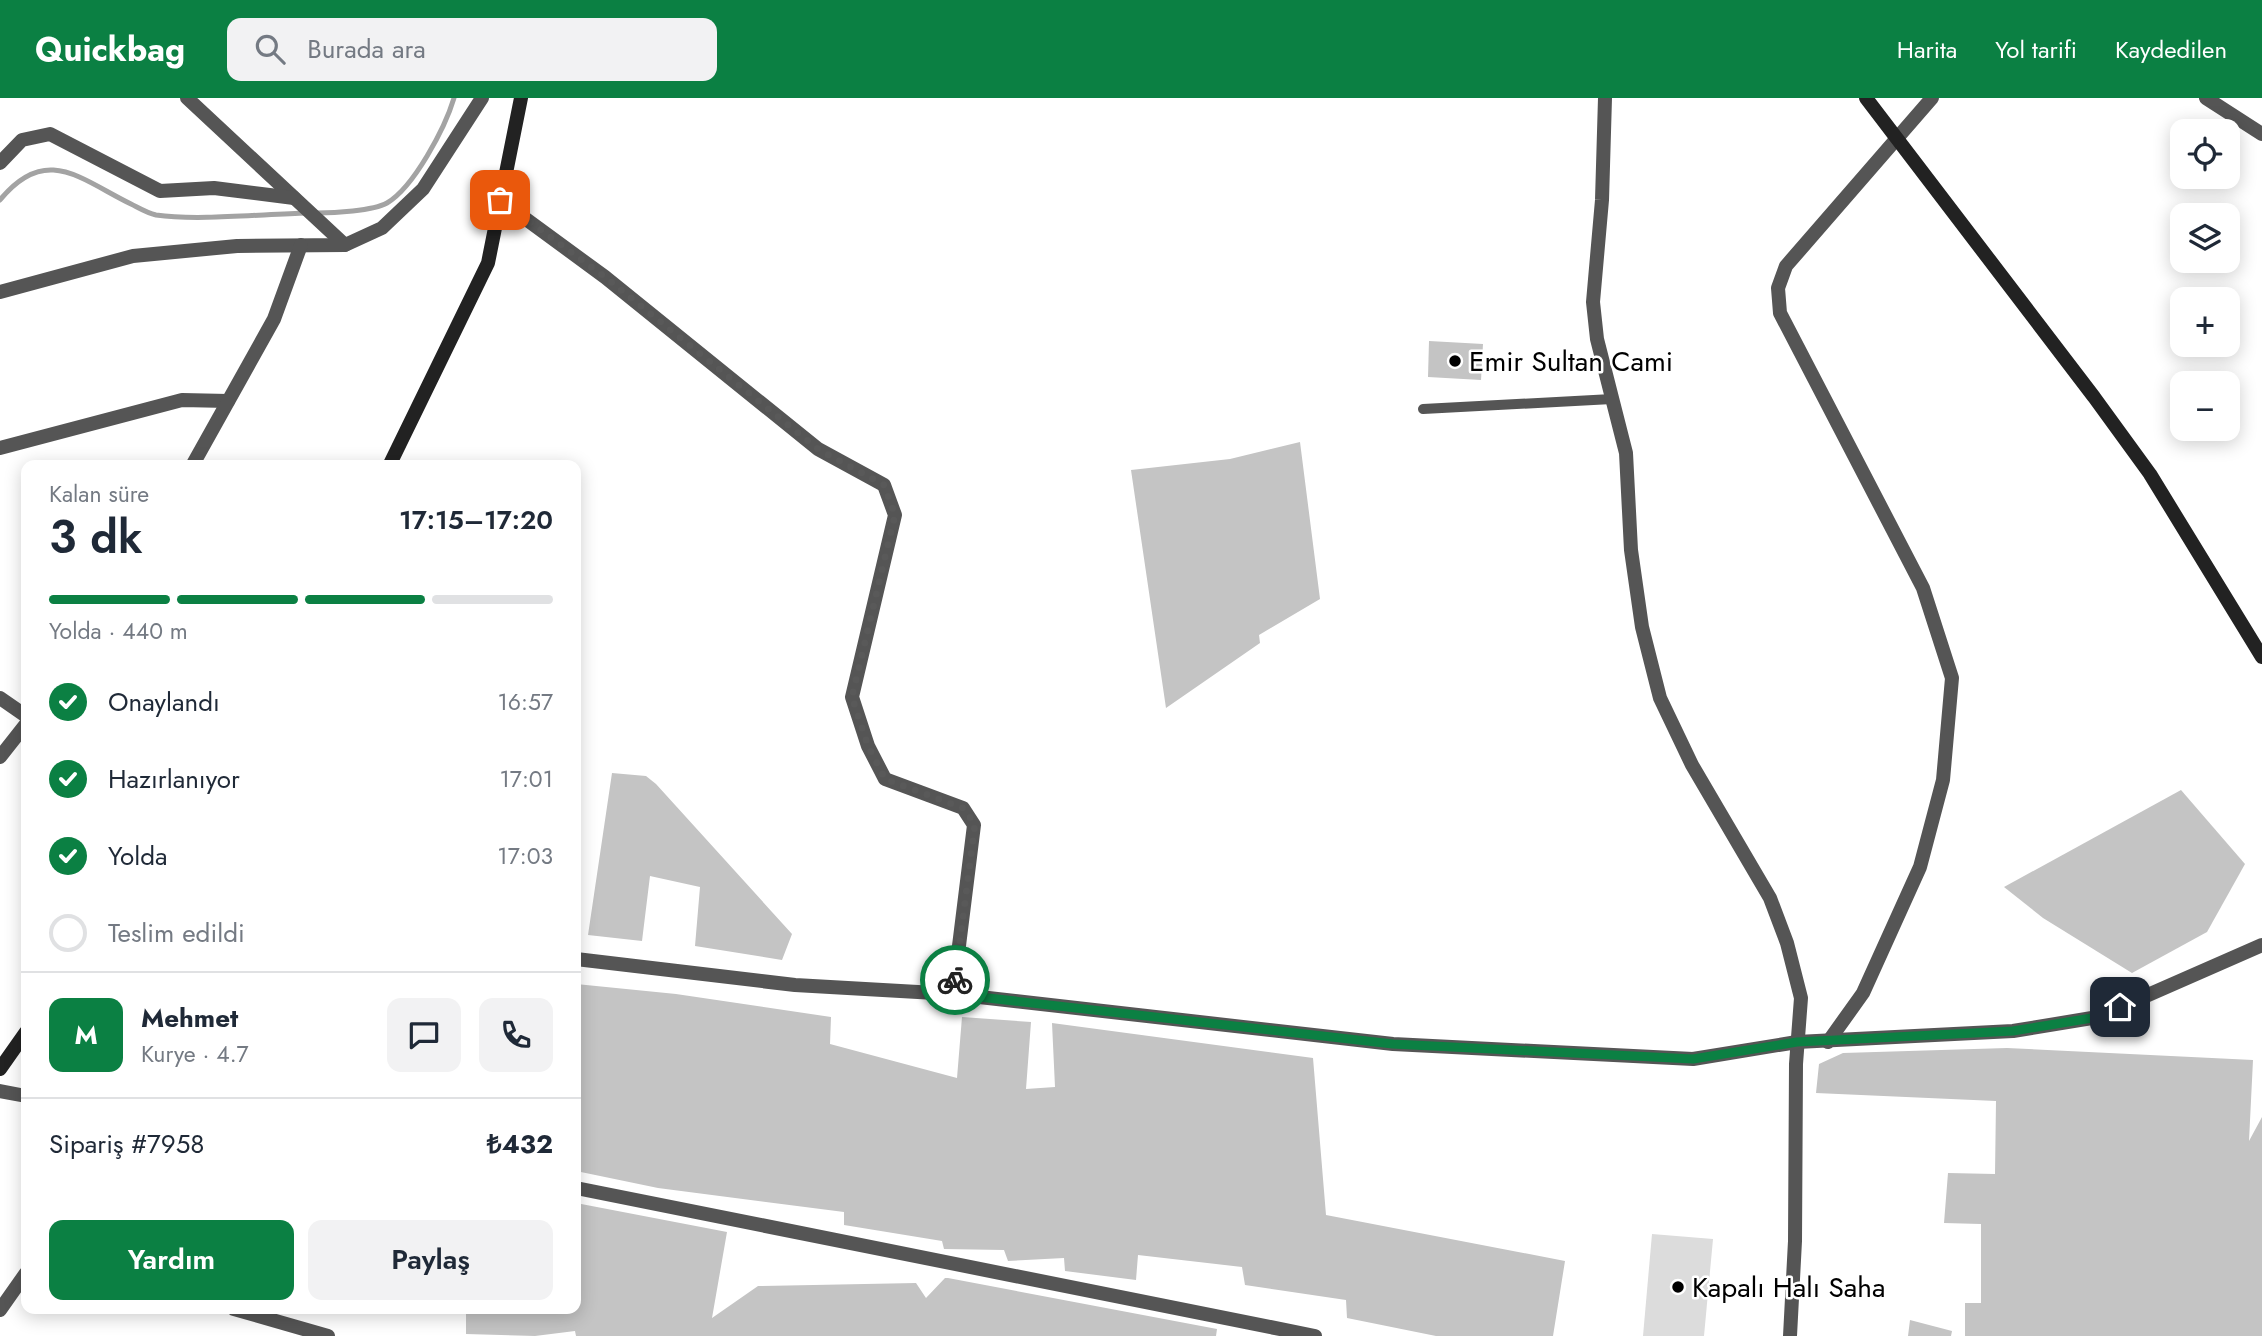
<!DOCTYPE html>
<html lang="tr">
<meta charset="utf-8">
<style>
:root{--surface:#fff;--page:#f2f2f3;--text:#1f2937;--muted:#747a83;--line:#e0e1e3;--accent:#0b8043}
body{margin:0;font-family:Jost,sans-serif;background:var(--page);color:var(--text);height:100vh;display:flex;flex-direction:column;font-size:26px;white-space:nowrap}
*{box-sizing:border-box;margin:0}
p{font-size:23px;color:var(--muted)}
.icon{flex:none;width:38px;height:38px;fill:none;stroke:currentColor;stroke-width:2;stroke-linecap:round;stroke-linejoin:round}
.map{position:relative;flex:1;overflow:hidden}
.details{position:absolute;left:21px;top:362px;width:560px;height:854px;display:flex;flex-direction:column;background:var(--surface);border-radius:14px;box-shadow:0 4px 18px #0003}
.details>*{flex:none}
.controls{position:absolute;left:2170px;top:21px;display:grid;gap:14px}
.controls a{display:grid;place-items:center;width:70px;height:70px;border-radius:14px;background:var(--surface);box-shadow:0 4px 18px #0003;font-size:35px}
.pin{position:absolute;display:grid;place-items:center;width:60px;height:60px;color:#fff;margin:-30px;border-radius:14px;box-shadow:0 4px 10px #0006}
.courier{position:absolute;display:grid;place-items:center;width:70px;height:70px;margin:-35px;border:5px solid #0b8043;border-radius:50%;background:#fff;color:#222;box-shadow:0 2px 9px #0007}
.head em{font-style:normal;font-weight:600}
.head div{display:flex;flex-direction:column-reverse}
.head{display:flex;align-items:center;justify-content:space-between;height:119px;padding:0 28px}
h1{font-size:46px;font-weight:600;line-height:52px}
.bar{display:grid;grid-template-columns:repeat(4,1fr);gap:10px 7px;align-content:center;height:84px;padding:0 28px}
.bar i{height:9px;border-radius:5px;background:var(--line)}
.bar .on{background:var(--accent)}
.bar p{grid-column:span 4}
.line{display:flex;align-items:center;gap:18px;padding:0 28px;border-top:2px solid var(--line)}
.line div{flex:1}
.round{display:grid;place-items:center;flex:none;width:74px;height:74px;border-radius:14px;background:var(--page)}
ol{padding:0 28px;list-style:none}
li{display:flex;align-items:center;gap:21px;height:77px}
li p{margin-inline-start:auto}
li .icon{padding:7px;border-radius:50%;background:var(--accent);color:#fff;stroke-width:4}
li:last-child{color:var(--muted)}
li i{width:38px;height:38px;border:4px solid var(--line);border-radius:50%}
.action{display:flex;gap:14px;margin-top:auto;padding:14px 28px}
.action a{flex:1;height:80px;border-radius:14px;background:var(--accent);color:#fff;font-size:28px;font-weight:600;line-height:80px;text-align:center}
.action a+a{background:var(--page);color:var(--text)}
header{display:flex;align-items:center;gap:42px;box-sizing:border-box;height:98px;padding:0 35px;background:var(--accent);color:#fff}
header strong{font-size:33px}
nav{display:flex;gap:38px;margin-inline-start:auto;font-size:24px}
.search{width:490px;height:63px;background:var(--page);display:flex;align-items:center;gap:18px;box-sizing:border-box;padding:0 24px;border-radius:14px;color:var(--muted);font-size:26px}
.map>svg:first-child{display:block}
.pitch{fill:#dcdcdc}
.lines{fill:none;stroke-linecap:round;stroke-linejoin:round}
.stream{stroke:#a3a3a3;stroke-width:5}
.building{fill:#c4c4c4}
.lane{stroke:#555;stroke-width:10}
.street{stroke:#555;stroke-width:14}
.secondary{stroke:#222;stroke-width:14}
.done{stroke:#595959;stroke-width:7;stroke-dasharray:0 12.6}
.route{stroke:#0b8043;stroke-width:9}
.poi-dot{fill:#000;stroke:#fff;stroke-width:2.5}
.labels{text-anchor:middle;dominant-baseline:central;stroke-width:5;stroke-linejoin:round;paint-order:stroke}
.poi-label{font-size:28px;fill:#000;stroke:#fff;text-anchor:start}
</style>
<header>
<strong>Quickbag</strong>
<div class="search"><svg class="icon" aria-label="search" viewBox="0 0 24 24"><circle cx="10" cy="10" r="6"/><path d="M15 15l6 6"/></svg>Burada ara</div>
<nav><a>Harita</a><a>Yol tarifi</a><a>Kaydedilen</a></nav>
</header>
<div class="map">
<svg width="2262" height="1238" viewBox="0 0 2262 1238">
<rect width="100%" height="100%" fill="#fff"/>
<polygon class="pitch" points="1652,1136 1713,1141 1704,1238 1643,1238"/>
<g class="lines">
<g class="stream">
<path d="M0,102c46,-56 80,-21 131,4 8,4 16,9 25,11 41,6 107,-1 151,-2"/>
<path d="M317,115c16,0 56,-2 70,-10 27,-16 58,-75 67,-105"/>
</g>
</g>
<g class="building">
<polygon points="1429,243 1483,246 1481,282 1428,279"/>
<polygon points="1300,344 1320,501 1259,537 1260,545 1166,610 1131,372 1230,361"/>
<polygon points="612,675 646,678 656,686 792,836 782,862 695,848 700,789 650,778 642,843 588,837"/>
<polygon points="2181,692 2245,766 2207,834 2132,875 2043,820 2004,789"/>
<polygon points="576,886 676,896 831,919 830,946 957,980 962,919 1031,924 1026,991 1055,989 1052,925 1313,960 1326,1117 1565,1163 1553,1238 1436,1238 1347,1220 1346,1202 1245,1187 1242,1169 1138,1157 1136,1182 1065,1173 1064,1160 1008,1163 1004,1152 944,1151 942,1143 844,1127 844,1114 658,1090 576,1073"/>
<polygon points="2007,950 2253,962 2249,1043 2262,1019 2262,1238 1965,1238 1965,1205 1981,1205 1981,1126 1944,1125 1948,1075 1995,1076 1996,1003 1816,995 1819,966 1843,955"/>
<polygon points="576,1105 727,1134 712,1220 758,1188 916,1185 926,1200 945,1180 948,1180 1217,1231 1216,1238 576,1238 575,1233 535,1238 466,1236 466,1211 576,1211"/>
<polygon points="1910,1222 1952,1233 1951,1238 1908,1238"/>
</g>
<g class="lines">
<polyline class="lane" points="1423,311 1612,301"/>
<g class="street">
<polyline points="187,0 345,147"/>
<polyline points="1605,0 1602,102 1593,204 1597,241 1626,355 1631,452 1642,529 1660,600 1692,667 1770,800 1787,845 1801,900 1796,966 1795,1143 1790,1238"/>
<polyline points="2206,0 2262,36"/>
<polyline points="0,65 22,42 50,36 160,93 214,90 294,100"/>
<polyline points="500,102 605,179 818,351 884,387 895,417 852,599 868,648 885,681 963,710 974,727 953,896"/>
<polyline points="0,194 133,158 237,148 345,147 382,130 423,91 482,0"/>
<polyline points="0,350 182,302 228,303"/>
<polyline points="192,368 274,221 301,147"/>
<polyline points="0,600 26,618"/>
<polyline points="0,659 26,626"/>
<polyline points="576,861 795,887 953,896 1393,946 1693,961 1797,944 2013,933 2098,919 2262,847"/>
<polyline points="1828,944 1863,895 1920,769 1943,682 1952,580 1923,490 1780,215 1778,190 1786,168 1932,0"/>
<polyline points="0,993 26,998"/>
<polyline points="576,1090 1315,1238"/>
<polyline points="234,1211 328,1238"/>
<polyline points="0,1212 26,1175"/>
</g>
<g class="secondary">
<polyline points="1866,0 2094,299 2150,376 2262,559"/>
<polyline points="389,368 488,165 521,0"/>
<polyline points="0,971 26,934"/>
</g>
</g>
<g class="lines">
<polyline class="done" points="500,102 605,179 818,351 884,387 895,417 852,599 868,648 885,681 963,710 975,726 955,882"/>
<polyline class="route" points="955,882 953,896 1393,946 1693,961 1797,944 2013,933 2098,919 2120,909"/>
</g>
<g class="poi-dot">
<circle cx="1455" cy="263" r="7"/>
<circle cx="1678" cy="1189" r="7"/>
</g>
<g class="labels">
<g class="poi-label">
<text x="1469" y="263">Emir Sultan Cami</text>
<text x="1692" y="1189">Kapalı Halı Saha</text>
</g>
</g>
</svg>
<div class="controls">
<a><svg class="icon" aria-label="locate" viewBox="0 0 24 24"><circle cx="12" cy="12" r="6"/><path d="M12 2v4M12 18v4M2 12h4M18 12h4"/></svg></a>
<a><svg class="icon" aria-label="layers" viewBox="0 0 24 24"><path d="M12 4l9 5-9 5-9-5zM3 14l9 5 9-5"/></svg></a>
<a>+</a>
<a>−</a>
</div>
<div class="pin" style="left:500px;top:102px;background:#ea580c"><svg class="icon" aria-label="bag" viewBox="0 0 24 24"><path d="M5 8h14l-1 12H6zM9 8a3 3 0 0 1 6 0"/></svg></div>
<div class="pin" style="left:2120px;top:909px;background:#1f2937"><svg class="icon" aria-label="home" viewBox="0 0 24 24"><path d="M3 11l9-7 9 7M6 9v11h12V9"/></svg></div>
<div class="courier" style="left:955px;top:882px"><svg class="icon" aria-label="bike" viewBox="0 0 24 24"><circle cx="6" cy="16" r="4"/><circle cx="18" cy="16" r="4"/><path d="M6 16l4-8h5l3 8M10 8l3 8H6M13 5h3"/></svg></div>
<section class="details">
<div class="head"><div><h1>3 dk</h1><p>Kalan süre</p></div><em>17:15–17:20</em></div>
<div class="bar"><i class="on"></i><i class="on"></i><i class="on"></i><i></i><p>Yolda · 440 m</p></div>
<ol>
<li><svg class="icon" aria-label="check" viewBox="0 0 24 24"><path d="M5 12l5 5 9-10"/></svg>Onaylandı<p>16:57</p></li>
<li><svg class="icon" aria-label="check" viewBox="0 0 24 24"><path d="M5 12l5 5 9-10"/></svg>Hazırlanıyor<p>17:01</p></li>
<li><svg class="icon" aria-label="check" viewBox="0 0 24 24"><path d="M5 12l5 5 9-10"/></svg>Yolda<p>17:03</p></li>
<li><i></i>Teslim edildi</li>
</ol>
<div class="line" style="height:126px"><b class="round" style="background:var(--accent);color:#fff">M</b><div><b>Mehmet</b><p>Kurye · 4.7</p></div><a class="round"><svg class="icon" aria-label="chat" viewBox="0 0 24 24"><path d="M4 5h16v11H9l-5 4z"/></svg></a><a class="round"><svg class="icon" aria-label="phone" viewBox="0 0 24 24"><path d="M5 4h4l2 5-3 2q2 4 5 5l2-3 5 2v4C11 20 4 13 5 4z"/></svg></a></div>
<div class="line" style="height:91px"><div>Sipariş #7958</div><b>₺432</b></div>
<div class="action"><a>Yardım</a><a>Paylaş</a></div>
</section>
</div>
